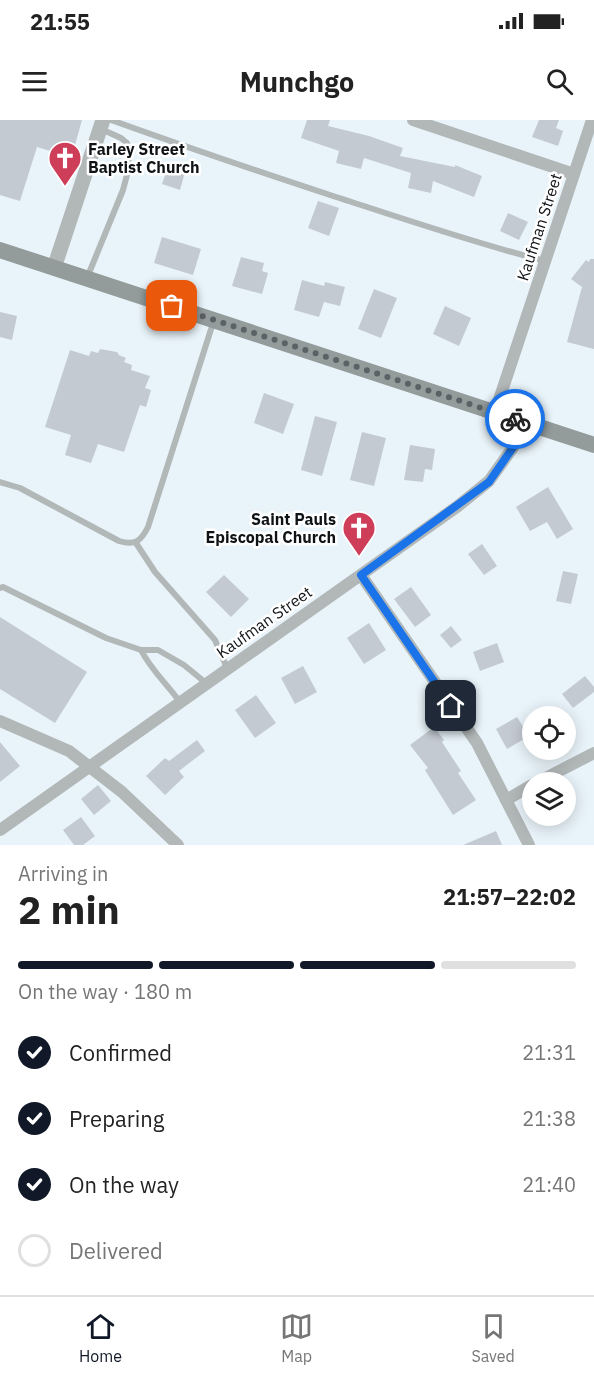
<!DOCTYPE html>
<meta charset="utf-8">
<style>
:root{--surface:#fff;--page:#f6f6f6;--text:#222;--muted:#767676;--line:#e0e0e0;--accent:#111827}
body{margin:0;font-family:"IBM Plex Sans",sans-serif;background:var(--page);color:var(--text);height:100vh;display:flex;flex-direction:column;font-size:22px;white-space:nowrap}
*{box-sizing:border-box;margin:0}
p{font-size:20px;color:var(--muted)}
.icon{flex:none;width:33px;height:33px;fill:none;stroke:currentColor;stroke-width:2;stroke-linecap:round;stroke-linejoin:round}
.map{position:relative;height:725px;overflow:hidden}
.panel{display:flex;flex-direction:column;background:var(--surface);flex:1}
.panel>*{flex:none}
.tools{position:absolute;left:522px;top:586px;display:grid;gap:12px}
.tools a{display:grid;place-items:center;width:54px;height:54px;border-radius:50%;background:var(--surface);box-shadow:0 3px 15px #0003;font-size:30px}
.pin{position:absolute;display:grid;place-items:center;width:51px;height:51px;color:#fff;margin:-26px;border-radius:12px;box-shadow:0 3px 9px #0006}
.courier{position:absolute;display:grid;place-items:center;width:60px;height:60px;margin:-30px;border:4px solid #1a73e8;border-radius:50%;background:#fff;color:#222;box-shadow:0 2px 8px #0007}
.summary em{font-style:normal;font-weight:700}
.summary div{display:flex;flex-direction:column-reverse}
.summary{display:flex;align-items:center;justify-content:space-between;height:102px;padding:0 18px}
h1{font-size:39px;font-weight:700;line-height:45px}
.bar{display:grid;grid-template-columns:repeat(4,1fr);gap:9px 6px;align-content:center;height:72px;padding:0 18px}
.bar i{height:8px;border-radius:4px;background:var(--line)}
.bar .active{background:var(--accent)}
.bar p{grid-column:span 4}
ol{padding:0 18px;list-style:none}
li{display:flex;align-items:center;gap:18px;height:66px}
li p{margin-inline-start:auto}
li .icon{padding:6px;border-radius:50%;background:var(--accent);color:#fff;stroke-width:4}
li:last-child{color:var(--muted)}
li i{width:33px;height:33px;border:3px solid var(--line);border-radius:50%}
.status{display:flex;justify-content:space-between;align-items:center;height:42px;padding:0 30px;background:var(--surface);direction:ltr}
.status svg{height:16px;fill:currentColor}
header{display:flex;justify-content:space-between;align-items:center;height:78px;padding:0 18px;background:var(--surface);font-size:27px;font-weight:700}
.tab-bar{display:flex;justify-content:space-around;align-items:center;height:84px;border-top:2px solid var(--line);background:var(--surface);font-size:16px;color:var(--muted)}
.tab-bar a{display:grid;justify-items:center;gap:3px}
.tab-bar .active{color:var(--accent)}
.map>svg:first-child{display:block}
.building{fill:#c4cad2}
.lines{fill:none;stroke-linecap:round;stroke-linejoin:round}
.service{stroke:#b2b7b8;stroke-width:6}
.minor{stroke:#b2b7b8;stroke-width:12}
.tertiary{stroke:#b2b7b8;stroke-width:15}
.secondary{stroke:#939b9b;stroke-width:16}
.done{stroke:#5b6265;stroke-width:6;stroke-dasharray:0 10.8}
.route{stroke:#1a73e8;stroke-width:8}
.labels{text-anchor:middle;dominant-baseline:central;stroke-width:5;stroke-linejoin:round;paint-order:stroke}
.poi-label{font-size:16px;font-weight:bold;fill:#0f1315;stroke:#fff;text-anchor:start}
.street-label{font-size:16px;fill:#0f1315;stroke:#fff}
</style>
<div class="status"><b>21:55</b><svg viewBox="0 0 49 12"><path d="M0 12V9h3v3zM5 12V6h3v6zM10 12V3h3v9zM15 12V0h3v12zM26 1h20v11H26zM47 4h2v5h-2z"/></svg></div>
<header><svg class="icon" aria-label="menu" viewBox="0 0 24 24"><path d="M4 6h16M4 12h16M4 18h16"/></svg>Munchgo<svg class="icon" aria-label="search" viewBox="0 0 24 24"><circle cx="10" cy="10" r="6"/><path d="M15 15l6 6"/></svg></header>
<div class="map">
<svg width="594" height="725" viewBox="0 0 594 725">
<rect width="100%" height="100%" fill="#e9f4fa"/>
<g class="building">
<polygon points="0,0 82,0 73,32 68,31 66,36 37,27 20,81 0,75"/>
<polygon points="307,0 330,0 328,6 369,16 403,28 400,36 455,47 455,45 482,56 474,77 433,61 431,73 408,68 411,53 364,38 361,49 336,43 339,31 301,18"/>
<polygon points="539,0 559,0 556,8 563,11 558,26 532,17"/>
<polygon points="168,47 185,52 180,70 162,64"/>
<polygon points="318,81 339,88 329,116 308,108"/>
<polygon points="508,93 528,102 519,120 500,111"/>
<polygon points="162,117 201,129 193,155 154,143"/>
<polygon points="241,137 264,143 262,151 268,153 262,174 232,166"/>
<polygon points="590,139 594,139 594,229 567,222 582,167 571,159 586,140 589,142"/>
<polygon points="302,160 324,166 325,162 345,167 340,186 324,182 319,197 294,190"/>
<polygon points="374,169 397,178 381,218 358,209"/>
<polygon points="445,186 471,198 459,226 433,214"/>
<polygon points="0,192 17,196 12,220 0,217"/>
<polygon points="100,229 117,232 119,235 126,238 124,242 132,245 131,250 150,256 145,268 151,270 146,287 140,285 124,332 98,324 91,343 65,335 71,315 45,307 70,230 89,236 91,231 98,233"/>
<polygon points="264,273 294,284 283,314 254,303"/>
<polygon points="315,296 337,302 322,356 301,350"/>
<polygon points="362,312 386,318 374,366 350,360"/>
<polygon points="410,325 435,329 432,350 425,349 423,362 404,360"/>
<polygon points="548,367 573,409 557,419 547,402 530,411 516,387"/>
<polygon points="482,424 497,446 484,455 468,434"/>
<polygon points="563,451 578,454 571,484 556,481"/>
<polygon points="224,455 249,479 231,497 206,472"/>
<polygon points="411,467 431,495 415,507 394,479"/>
<polygon points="0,497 87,552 55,603 0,569"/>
<polygon points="369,503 386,530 364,544 347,518"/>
<polygon points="451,506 462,520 451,528 440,515"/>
<polygon points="497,523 504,542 480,551 473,532"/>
<polygon points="303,546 317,572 295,584 281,558"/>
<polygon points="585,556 594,567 594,572 573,588 562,574"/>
<polygon points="256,575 276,603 255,618 235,590"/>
<polygon points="517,597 529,616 507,629 496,609"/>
<polygon points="434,607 444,620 442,622 461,651 458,653 476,680 453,695 425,650 428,648 410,625"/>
<polygon points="197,620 205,631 179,651 184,657 165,675 146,656 165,638 169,641"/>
<polygon points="0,622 20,646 0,662"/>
<polygon points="98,665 111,681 94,695 81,679"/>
<polygon points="81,697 95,716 83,725 74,725 63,710"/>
<polygon points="496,711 502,725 463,725"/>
</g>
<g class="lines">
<g class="service">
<path d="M111,0c75,27 149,52 225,77 69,22 138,46 209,64"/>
<polyline points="87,158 123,70 129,47 127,23 121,18 101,9"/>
<path d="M0,362l20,6 99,53c16,5 22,0 29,-14l65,-204"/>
<polyline points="136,423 155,452 215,520 227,548"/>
<polyline points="0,468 3,467 106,518 141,530"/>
<path d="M180,582c-13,-18 -29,-32 -39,-52h17l26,15 22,18"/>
</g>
<g class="minor">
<polyline points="413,0 574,54"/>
<polyline points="495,292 592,0"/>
<polyline points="361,455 477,623 529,725"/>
<polyline points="0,601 69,631 122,672 178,725"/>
<polyline points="536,663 594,633"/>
<polyline points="506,680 532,665"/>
<polyline points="0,710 458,386 489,361 514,326 525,302"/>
</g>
<polyline class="tertiary" points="54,148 103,0"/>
<polyline class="secondary" points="0,130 594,325"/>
</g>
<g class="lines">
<polyline class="done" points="172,186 515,299"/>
<polyline class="route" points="451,586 361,455 489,362 514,326 525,302 515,299"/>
</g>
<defs>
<g id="church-pin" transform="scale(1.725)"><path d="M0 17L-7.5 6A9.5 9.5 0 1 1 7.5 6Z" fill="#ce3e59" stroke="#fff"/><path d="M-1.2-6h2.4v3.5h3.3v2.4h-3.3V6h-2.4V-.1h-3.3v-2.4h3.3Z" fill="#fff"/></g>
</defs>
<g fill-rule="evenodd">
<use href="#church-pin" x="65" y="38"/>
<use href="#church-pin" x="359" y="408"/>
</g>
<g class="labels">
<g class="poi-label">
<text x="88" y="29">Farley Street<tspan x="88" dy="18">Baptist Church</tspan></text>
<text x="336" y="399" text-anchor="end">Saint Pauls<tspan x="336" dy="18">Episcopal Church</tspan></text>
</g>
<g class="street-label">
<text transform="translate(539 107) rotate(-72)">Kaufman Street</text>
<text transform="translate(264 502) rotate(-35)">Kaufman Street</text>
</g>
</g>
</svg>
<div class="tools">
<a><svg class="icon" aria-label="locate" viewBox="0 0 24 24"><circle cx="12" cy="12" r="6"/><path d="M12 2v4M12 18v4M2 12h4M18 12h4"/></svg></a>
<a><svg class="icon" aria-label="layers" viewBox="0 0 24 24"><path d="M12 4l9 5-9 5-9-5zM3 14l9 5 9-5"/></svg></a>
</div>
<div class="pin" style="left:172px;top:186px;background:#ea580c"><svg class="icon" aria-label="bag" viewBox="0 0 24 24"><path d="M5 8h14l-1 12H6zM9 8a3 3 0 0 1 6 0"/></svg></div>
<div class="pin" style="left:451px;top:586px;background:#1f2937"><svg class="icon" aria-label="home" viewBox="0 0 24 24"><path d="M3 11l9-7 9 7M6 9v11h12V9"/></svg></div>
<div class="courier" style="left:515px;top:299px"><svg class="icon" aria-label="bike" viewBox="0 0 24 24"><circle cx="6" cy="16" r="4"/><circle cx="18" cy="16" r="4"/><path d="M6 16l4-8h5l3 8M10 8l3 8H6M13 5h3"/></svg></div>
</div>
<section class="panel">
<div class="summary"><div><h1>2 min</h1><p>Arriving in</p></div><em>21:57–22:02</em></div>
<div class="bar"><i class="active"></i><i class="active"></i><i class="active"></i><i></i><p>On the way · 180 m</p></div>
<ol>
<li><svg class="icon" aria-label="check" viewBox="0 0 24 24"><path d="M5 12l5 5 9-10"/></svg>Confirmed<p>21:31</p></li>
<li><svg class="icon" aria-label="check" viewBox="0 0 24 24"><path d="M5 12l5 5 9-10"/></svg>Preparing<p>21:38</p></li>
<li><svg class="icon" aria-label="check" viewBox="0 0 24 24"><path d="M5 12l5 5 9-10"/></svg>On the way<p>21:40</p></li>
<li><i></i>Delivered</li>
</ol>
</section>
<nav class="tab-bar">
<a class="active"><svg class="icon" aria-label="home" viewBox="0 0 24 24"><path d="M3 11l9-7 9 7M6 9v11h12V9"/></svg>Home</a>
<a><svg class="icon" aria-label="map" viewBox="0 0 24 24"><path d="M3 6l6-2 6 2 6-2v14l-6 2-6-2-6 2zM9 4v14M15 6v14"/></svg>Map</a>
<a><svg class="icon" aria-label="saved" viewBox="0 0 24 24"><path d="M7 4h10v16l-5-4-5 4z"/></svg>Saved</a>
</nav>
